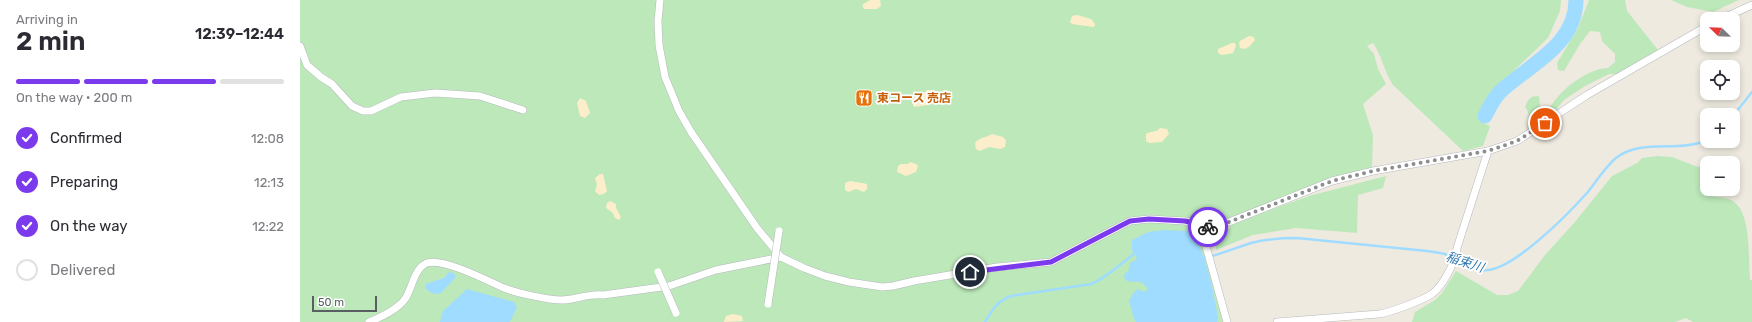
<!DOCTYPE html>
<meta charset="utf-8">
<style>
:root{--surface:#fff;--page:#f2f2f3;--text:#2b2b33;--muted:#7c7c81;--line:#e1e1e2;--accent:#7c3aed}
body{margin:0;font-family:Rubik,"Noto Sans JP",sans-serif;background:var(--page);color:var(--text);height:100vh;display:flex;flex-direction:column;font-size:15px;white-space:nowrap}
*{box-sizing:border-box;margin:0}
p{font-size:13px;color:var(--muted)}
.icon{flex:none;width:22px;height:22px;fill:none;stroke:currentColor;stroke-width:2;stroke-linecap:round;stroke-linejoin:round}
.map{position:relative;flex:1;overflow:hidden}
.drawer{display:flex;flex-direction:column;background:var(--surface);width:300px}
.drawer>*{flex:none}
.needle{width:26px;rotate:293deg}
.tools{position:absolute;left:1400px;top:12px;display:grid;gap:8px}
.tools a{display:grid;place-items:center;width:40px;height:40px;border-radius:8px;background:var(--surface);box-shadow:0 2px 6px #0003;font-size:20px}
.scale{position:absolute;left:12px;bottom:10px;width:65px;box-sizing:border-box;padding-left:4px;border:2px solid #595e63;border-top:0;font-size:11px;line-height:14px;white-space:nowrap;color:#595e63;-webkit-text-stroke:3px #fff;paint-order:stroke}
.pin{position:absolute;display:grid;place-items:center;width:34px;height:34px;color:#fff;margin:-17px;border:2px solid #fff;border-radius:50%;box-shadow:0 1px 4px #0007}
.courier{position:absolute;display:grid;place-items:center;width:40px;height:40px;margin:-20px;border:3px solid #7c3aed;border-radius:50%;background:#fff;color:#222;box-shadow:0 1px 5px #0007}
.headline em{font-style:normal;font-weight:600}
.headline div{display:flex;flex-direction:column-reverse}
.headline{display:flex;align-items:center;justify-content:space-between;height:68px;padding:0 16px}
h1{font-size:26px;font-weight:600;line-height:30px}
.bar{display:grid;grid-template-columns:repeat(4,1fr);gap:6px 4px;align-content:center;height:48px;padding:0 16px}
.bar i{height:5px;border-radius:3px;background:var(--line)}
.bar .current{background:var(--accent)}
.bar p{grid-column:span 4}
ol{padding:0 16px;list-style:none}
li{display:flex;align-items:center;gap:12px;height:44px}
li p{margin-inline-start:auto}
li .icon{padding:4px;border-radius:50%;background:var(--accent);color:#fff;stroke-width:4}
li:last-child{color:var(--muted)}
li i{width:22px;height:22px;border:2px solid var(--line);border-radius:50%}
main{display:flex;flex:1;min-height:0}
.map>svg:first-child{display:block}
.green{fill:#bde8ba}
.sand{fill:#fdeecb}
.water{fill:#9fdcff}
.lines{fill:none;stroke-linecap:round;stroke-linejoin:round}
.stream{stroke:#9fdcff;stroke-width:2.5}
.river{stroke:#9fdcff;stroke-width:15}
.street-casing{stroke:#b6b9be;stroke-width:8}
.street{stroke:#fff;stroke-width:7}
.street-bridge-casing{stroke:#b6b9be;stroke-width:8;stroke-linecap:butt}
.street-bridge{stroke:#fff;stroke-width:7}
.done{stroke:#8d8f8f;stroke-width:4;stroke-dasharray:0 7.2}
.route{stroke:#7c3aed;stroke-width:5}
.labels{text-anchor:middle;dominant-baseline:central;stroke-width:3.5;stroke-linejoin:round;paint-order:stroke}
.food-label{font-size:12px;font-weight:bold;fill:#c56008;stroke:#fff;text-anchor:start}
.water-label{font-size:13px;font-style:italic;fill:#3178b0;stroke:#fff}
</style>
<main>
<section class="drawer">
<div class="headline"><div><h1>2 min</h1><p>Arriving in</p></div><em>12:39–12:44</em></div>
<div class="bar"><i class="current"></i><i class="current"></i><i class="current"></i><i></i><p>On the way · 200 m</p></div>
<ol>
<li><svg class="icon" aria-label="check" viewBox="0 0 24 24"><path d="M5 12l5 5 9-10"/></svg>Confirmed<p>12:08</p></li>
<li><svg class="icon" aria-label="check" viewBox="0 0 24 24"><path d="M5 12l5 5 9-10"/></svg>Preparing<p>12:13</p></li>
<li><svg class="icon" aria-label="check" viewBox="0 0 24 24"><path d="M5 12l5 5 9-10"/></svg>On the way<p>12:22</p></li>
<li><i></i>Delivered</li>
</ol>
</section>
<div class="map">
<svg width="1452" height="322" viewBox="0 0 1452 322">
<rect width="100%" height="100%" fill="#eeeae0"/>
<g class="green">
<path d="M0,0h1261l-1,11 -12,27 -50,48 -16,21 1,4 -2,11 9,4 -7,20 -20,5 -70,-66c-9,-14 -11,-29 -20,-42l-6,3 7,8 4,15 8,15 -23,20 10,31 -1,33 -137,50 -18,4 -15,1 -3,13 25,86h-924z"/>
<path d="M1289,0h36l2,11 31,39 -40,24h-9l-24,12 -21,14 -14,17 -17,12 -6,-1c2,-9 4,-13 -2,-21 3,-8 5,-11 14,-11l1,10 4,5c10,-6 6,-6 13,-13 10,-13 34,-30 51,-30l7,-6v-8l-13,-13 -2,-9 -10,-1 -10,13 -16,27 -6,-1 -1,-7 21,-35z"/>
<polygon points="1371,0 1439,0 1413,12 1387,7"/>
<path d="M1357,156l15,1 26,10 9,1v21h4l-1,7c7,1 15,1 21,4 21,10 17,58 19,80h2v42h-59l-7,-4 -11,4h-263l3,-10 20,-12 7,-7 14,-22 41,24h11l10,-4 27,-36 29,-32 38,-47 25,-13 5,-5z"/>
<polygon points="1086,176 1083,188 1058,195 1057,233 996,228 953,235 916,250 916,244 919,239 934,223 1009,196"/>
</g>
<g class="sand">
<polygon points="570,0 580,0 581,6 577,9 564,9 562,5"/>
<polygon points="777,15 791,19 795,24 794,27 772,24 770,22 772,16"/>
<path d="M949,36l5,1 1,3c-4,5 -8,11 -15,8l-1,-5 1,-2z"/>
<polygon points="932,43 935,43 936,46 933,53 922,55 918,53 918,49"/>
<polygon points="627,90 633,90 636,92 634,97 632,99 628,105 614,107 612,102 615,96 623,94"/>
<polygon points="280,98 286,101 290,113 285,118 280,116 277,103"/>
<path d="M860,128l7,1 2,5 -7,8 -13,1 -3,-2v-7c4,-3 10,-1 14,-6z"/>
<path d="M692,134l11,3 3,3 -1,7 -5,2 -11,-2 -9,4 -4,-2 -1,-6c5,-6 11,-5 17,-9z"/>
<polygon points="610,162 616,164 618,166 616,172 606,176 597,172 598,166 601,164 608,164"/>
<polygon points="300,174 303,174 307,191 304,194 299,195 295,191 297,185 295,178"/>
<polygon points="550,181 567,184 567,189 564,192 556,189 548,192 545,190 545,183"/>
<polygon points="310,201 316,204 316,208 321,217 319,220 315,218 313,213 306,208 307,203"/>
<polygon points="433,314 442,316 443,321 424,322 426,316"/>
</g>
<g class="water">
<path d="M865,230l23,1c17,12 26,65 30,86l-1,5h-81l-3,-6 -4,-16 6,-9 3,-2 6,3 4,-3c-10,-13 -12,-4 -23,-9l-1,-5 5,-5 1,-7 7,-4 -2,-6 -3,-2v-11l16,-8z"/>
<path d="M149,272l4,1 3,4 -15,16c-6,3 -11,-1 -16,-5l1,-4 18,-6z"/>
<polygon points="167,289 214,302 217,307 210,322 140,322 143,311"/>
</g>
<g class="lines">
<g class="stream">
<polyline points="1433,116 1452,92"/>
<path d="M903,258c17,-3 32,-10 48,-15 15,-4 30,-5 46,-5l130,13c7,1 15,2 21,4 11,5 22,13 34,15 27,5 87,-57 105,-77 9,-11 18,-26 29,-35 26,-20 63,-5 91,-18"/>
<path d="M685,322c7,-12 12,-21 26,-26l80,-12c15,-6 31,-21 44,-31"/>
</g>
<path class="river" d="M1185,116c4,-8 8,-17 15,-24 28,-27 76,-46 76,-92"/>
<g class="street-casing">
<g id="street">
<polyline points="360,0 358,21 359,45 365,77 379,111 391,132 457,228 481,257 504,268 525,276 549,282 582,287 593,286 614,281 697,267 751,262 830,221 849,219 885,221 893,223 901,228 927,322"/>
<polyline points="1421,19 1452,5"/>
<polyline points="0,46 7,65 21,77 32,84 52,106 63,111 71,111 101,97 135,93 180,96 223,110"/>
<polyline points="901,228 919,226 1032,181 1073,171 1188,151 1217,141 1287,95 1407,26"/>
<path d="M69,322c12,-5 28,-12 36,-23 7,-10 9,-31 22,-36 17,-5 61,18 77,25 12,5 45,12 57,12 15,0 28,-7 42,-5l66,-9 47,-16 65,-13"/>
<path d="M977,322l102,-8c12,-2 42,-13 53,-20 11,-8 24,-33 25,-46l31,-97"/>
</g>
</g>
<use href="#street" class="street"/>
<g class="street-bridge-casing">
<g id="street-bridge">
<polyline points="358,272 376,313"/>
<polyline points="468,304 479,231"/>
</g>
</g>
<use href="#street-bridge" class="street-bridge"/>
</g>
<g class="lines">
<polyline class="done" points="908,227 919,226 1032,181 1073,171 1188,151 1217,141 1245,123"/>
<polyline class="route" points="670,272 751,262 830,221 849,219 885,221 893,223 901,228 908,227"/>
</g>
<defs>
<g id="restaurant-square" transform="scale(0.9)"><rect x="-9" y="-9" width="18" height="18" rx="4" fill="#e8710a" stroke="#fff"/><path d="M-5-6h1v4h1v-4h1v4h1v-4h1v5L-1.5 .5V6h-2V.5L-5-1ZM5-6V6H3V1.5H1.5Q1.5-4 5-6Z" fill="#fff"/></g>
</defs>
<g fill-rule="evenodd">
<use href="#restaurant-square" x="564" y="98"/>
</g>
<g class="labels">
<g class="food-label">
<text x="577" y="98">東コース 売店</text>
</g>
<g class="water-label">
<text transform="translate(1165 262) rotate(18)">稲束川</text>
</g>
</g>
</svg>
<div class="tools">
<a><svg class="needle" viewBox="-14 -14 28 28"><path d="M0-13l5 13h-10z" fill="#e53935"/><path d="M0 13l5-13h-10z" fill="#7c7c81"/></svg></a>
<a><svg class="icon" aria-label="locate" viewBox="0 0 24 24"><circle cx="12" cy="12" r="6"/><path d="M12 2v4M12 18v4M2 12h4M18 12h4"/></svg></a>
<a>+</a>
<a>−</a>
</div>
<div class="scale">50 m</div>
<div class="pin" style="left:1245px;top:123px;background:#ea580c"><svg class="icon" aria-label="bag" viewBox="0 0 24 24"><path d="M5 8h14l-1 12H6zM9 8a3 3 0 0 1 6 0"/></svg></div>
<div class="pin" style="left:670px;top:272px;background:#1f2937"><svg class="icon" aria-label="home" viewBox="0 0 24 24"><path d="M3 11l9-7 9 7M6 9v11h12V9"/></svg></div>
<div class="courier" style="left:908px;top:227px"><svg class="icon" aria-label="bike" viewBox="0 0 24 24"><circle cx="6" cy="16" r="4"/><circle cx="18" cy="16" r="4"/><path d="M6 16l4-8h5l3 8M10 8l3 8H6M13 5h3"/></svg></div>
</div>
</main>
